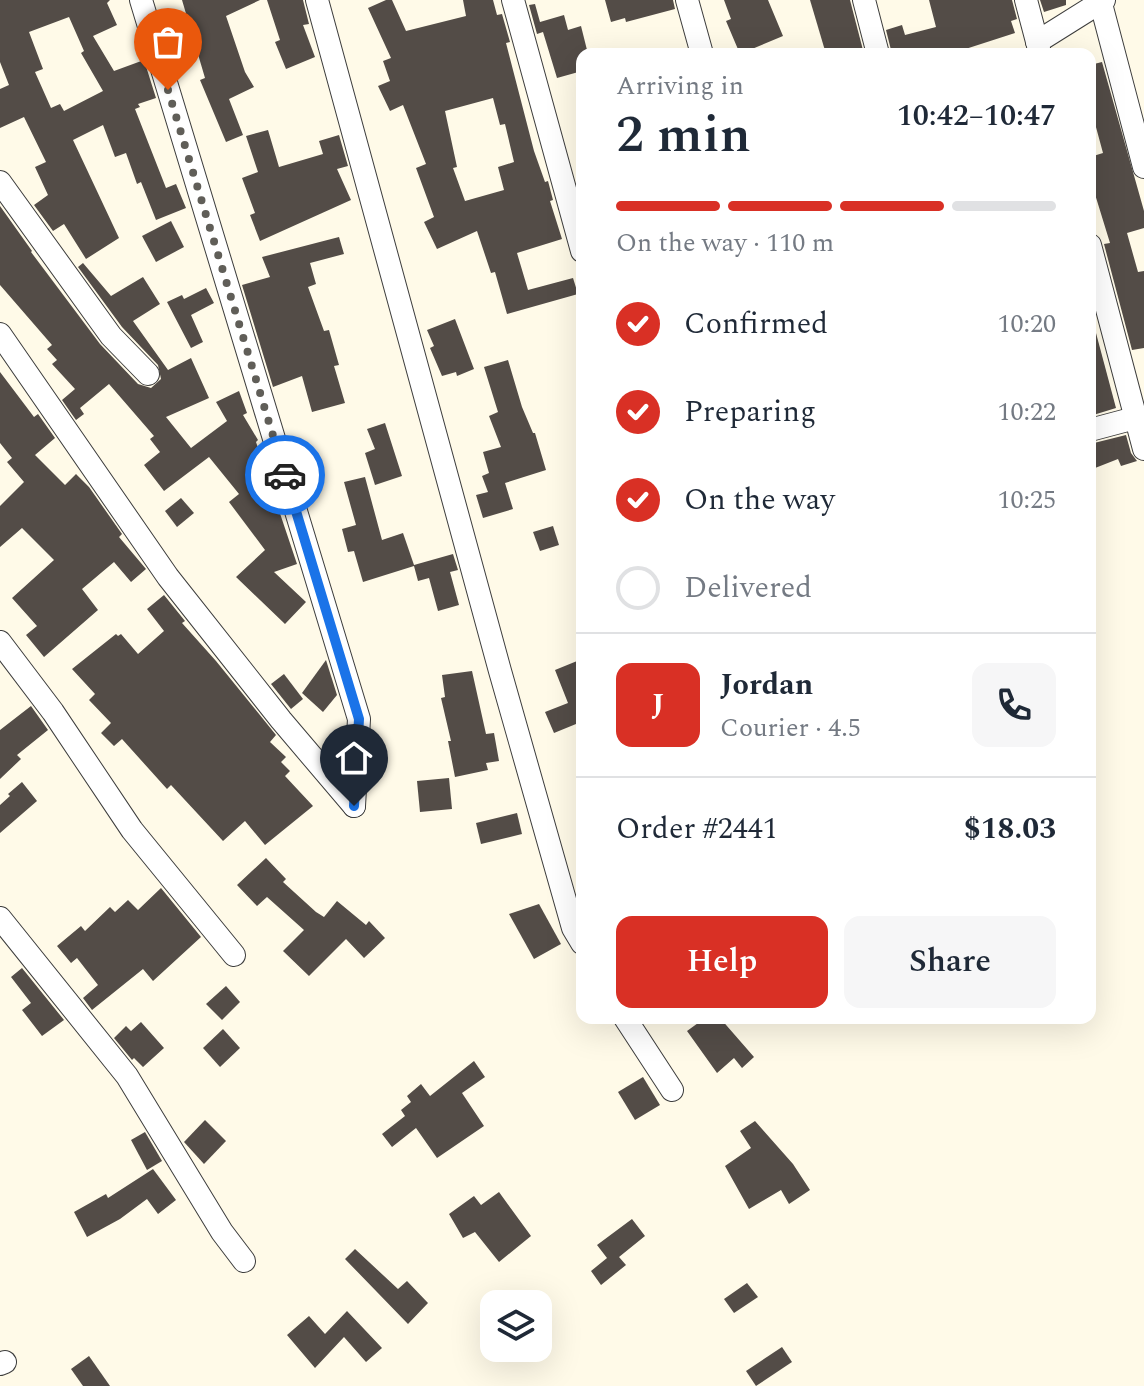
<!DOCTYPE html>
<meta charset="utf-8">
<style>
:root{--surface:#fff;--page:#f6f6f7;--text:#1f2937;--muted:#747a83;--line:#e0e1e3;--accent:#d93025}
body{margin:0;font-family:Spectral,serif;background:var(--page);color:var(--text);height:100vh;display:flex;flex-direction:column;font-size:30px;white-space:nowrap}
*{box-sizing:border-box;margin:0}
p{font-size:26px;color:var(--muted)}
.icon{flex:none;width:44px;height:44px;fill:none;stroke:currentColor;stroke-width:2;stroke-linecap:round;stroke-linejoin:round}
.map{position:relative;flex:1;overflow:hidden}
.details{position:absolute;left:576px;top:48px;width:520px;height:976px;display:flex;flex-direction:column;background:var(--surface);border-radius:16px;box-shadow:0 8px 32px #0002}
.details>*{flex:none}
.controls{position:absolute;left:480px;top:1290px;display:grid;gap:16px}
.controls a{display:grid;place-items:center;width:72px;height:72px;border-radius:16px;background:var(--surface);box-shadow:0 8px 32px #0002;font-size:40px}
.pin{position:absolute;display:grid;place-items:center;width:68px;height:68px;color:#fff;margin:-82px -34px;border-radius:50% 50% 50% 0;rotate:-45deg;box-shadow:0 0 8px #0007}
.pin .icon{rotate:45deg}
.courier{position:absolute;display:grid;place-items:center;width:80px;height:80px;margin:-40px;border:6px solid #1a73e8;border-radius:50%;background:#fff;color:#222;box-shadow:0 2px 10px #0007}
.overview em{font-style:normal;font-weight:600}
.overview div{display:flex;flex-direction:column-reverse}
.overview{display:flex;align-items:center;justify-content:space-between;height:136px;padding:0 40px}
h1{font-size:52px;font-weight:600;line-height:60px}
.bar{display:grid;grid-template-columns:repeat(4,1fr);gap:12px 8px;align-content:center;height:96px;padding:0 40px}
.bar i{height:10px;border-radius:6px;background:var(--line)}
.bar .selected{background:var(--accent)}
.bar p{grid-column:span 4}
.line{display:flex;align-items:center;gap:20px;padding:0 40px;border-top:2px solid var(--line)}
.line div{flex:1}
.round{display:grid;place-items:center;flex:none;width:84px;height:84px;border-radius:16px;background:var(--page)}
ol{padding:0 40px;list-style:none}
li{display:flex;align-items:center;gap:24px;height:88px}
li p{margin-inline-start:auto}
li .icon{padding:8px;border-radius:50%;background:var(--accent);color:#fff;stroke-width:4}
li:last-child{color:var(--muted)}
li i{width:44px;height:44px;border:4px solid var(--line);border-radius:50%}
.action{display:flex;gap:16px;margin-top:auto;padding:16px 40px}
.action a{flex:1;height:92px;border-radius:16px;background:var(--accent);color:#fff;font-size:32px;font-weight:600;line-height:92px;text-align:center}
.action a+a{background:var(--page);color:var(--text)}
.map>svg:first-child{display:block}
.building{fill:#534c47;fill-rule:evenodd}
.lines{fill:none;stroke-linecap:round;stroke-linejoin:round}
.minor-casing{stroke:#3d3d3d;stroke-width:24}
.minor{stroke:#fff;stroke-width:22}
.done{stroke:#605e58;stroke-width:8;stroke-dasharray:0 14.4}
.route{stroke:#1a73e8;stroke-width:10}
</style>
<div class="map">
<svg width="1144" height="1386" viewBox="0 0 1144 1386">
<rect width="100%" height="100%" fill="#fffae8"/>
<g class="building">
<path d="M0,0h110l-3,3 10,22 -24,11 21,35 30,-11 12,38 -18,6 2,3 -5,2 31,79 10,-4 10,24 -30,12 -15,-38 -4,2 -11,-31 -11,4 -12,-32 -30,15 46,98 -33,21 -22,-35 -11,7 -19,-26 14,-10 -13,-28 11,-5 -22,-45 -24,11v-39l9,-4 -9,-23zM69,17l15,34 -3,2 22,38 -39,20 -4,-7 -9,4 -16,-36 8,-3 -14,-37z"/>
<polygon points="182,0 260,0 226,16 245,72 254,87 229,99 243,135 226,142 200,80 205,78"/>
<polygon points="267,0 303,0 309,24 303,25 315,57 286,69 275,42 280,40"/>
<path d="M386,0h6l14,31 60,-15 -3,-16h30l4,15 5,-1 8,28 -4,1 28,108 11,31 3,-1 5,19 -3,1 12,38 -45,14 11,37 45,-12 5,16 -71,20 -12,-42 -4,1 -14,-42 -40,18 -13,-27 10,-5 -18,-49 10,-4 -23,-59 -13,6 -12,-25 12,-5 -7,-20 8,-3 -23,-50zM493,98l7,27 5,-1 9,38 -16,5 6,23 -39,11 -12,-33 4,-1 -12,-56z"/>
<polygon points="605,0 673,0 675,9 626,22 625,18 611,22"/>
<polygon points="724,0 768,0 783,36 740,54 726,21 731,19"/>
<polygon points="810,0 850,0 864,54 826,54"/>
<polygon points="929,0 1012,0 1017,19 1011,21 1015,33 950,54 892,54 886,30 902,25 905,35 936,27"/>
<polygon points="1040,0 1066,0 1066,5 1044,12"/>
<polygon points="535,4 540,22 564,15 568,30 581,26 588,54 582,54 582,71 557,78 543,32 537,34 529,5"/>
<polygon points="1102,62 1144,211 1144,228 1127,233 1138,272 1144,271 1144,348 1132,350 1104,244 1110,243 1090,178 1090,157 1103,153 1090,105 1090,65"/>
<polygon points="268,130 279,167 323,154 319,141 339,135 348,166 337,169 351,200 260,241 250,215 255,213 242,178 258,172 246,136"/>
<polygon points="0,206 32,251 31,252 100,344 138,384 151,388 161,379 158,365 122,327 78,267 83,263 111,296 143,277 160,304 133,321 168,370 191,358 209,398 166,417 191,448 227,421 216,402 239,391 247,413 243,415 258,440 256,442 297,564 274,572 306,602 285,624 236,577 265,550 229,502 239,494 209,457 164,491 144,465 160,452 150,439 154,436 109,384 80,408 84,414 76,420 62,400 75,389 52,364 57,360 47,349 52,345 0,285"/>
<polygon points="171,221 184,247 156,262 142,236"/>
<polygon points="339,237 344,254 310,263 316,284 308,287 324,331 329,330 339,365 334,366 345,403 312,412 302,376 273,387 242,285 270,277 262,257"/>
<polygon points="206,288 214,303 191,315 203,342 191,348 167,302 182,295 184,299"/>
<polygon points="455,319 474,369 457,376 456,372 442,376 430,348 434,346 427,330"/>
<polygon points="1096,333 1116,408 1090,416 1090,334"/>
<polygon points="508,360 522,407 533,433 535,433 546,470 505,483 513,509 483,518 476,495 488,492 482,476 489,473 483,452 501,447 489,416 498,412 484,367"/>
<polygon points="0,372 34,417 38,414 55,438 35,455 65,485 76,474 89,487 122,534 119,537 146,569 131,582 114,562 82,589 98,610 44,657 26,635 37,626 12,598 54,560 22,528 0,547 0,506 24,482 7,462 12,458 0,443"/>
<polygon points="385,423 402,476 375,485 365,453 375,449 367,429"/>
<polygon points="1126,435 1131,453 1137,461 1121,466 1118,459 1090,470 1090,444"/>
<polygon points="365,477 382,540 403,533 414,565 453,554 458,570 450,572 459,605 438,611 429,578 418,581 414,566 363,582 354,551 348,552 342,529 356,525 344,482"/>
<polygon points="181,498 194,513 177,527 165,511"/>
<polygon points="553,526 559,545 540,551 533,532"/>
<polygon points="164,595 185,621 182,623 216,661 276,735 270,742 286,757 281,762 290,771 285,776 313,806 265,845 245,821 223,841 171,785 167,789 122,739 114,746 101,733 111,723 89,700 95,694 72,669 116,634 118,636 121,634 138,654 164,631 147,609"/>
<polygon points="582,659 582,736 576,724 554,733 545,712 568,703 555,670"/>
<polygon points="326,660 337,695 323,712 302,693"/>
<polygon points="472,671 486,734 494,733 499,761 486,763 488,770 455,777 448,741 451,741 441,698 445,697 442,675"/>
<polygon points="284,674 303,699 291,709 271,684"/>
<polygon points="31,706 48,730 17,755 21,759 0,779 0,730"/>
<polygon points="449,778 452,809 420,812 417,781"/>
<polygon points="22,782 37,801 0,833 0,805 10,796 8,794"/>
<polygon points="517,813 522,834 481,844 476,823"/>
<polygon points="266,858 286,879 283,882 316,912 324,917 337,901 366,925 369,921 385,938 364,958 346,939 309,976 283,951 304,930 267,897 257,906 237,885"/>
<polygon points="161,888 201,937 153,981 143,969 92,1010 83,998 98,985 77,958 71,963 57,946 81,926 85,931 110,907 115,912 128,900 138,910"/>
<polygon points="539,904 561,944 534,959 509,914"/>
<polygon points="22,968 64,1020 42,1036 22,1010 31,1003 11,977"/>
<polygon points="226,986 240,1002 222,1020 206,1004"/>
<polygon points="705,1018 720,1018 754,1057 742,1068 734,1058 717,1073 687,1031"/>
<polygon points="141,1022 164,1048 143,1067 134,1058 132,1060 114,1038 126,1026 131,1031"/>
<polygon points="223,1029 240,1048 220,1067 203,1048"/>
<polygon points="474,1061 485,1077 462,1093 484,1126 437,1158 416,1128 392,1147 382,1134 405,1116 401,1110 411,1102 407,1096 421,1084 430,1096"/>
<polygon points="643,1077 660,1105 635,1120 618,1092"/>
<polygon points="205,1120 226,1141 204,1164 184,1142"/>
<polygon points="755,1121 793,1164 810,1190 789,1204 781,1190 749,1209 725,1166 751,1148 740,1131"/>
<polygon points="145,1132 162,1161 147,1170 131,1140"/>
<polygon points="153,1169 176,1200 158,1214 147,1199 120,1219 87,1237 74,1212 106,1194 108,1198"/>
<polygon points="499,1192 531,1236 499,1262 475,1232 463,1238 449,1214 474,1196 481,1205"/>
<polygon points="632,1219 645,1236 619,1257 626,1265 601,1285 591,1271 607,1258 597,1245"/>
<polygon points="355,1249 398,1289 407,1281 428,1303 408,1324 345,1259"/>
<polygon points="747,1283 758,1297 734,1313 724,1299"/>
<polygon points="347,1311 382,1348 366,1362 344,1337 315,1368 287,1335 309,1316 325,1334"/>
<polygon points="782,1347 792,1362 756,1386 746,1371"/>
<polygon points="89,1356 110,1386 83,1386 71,1369"/>
</g>
<g class="lines">
<g class="minor-casing">
<g id="minor">
<polyline points="141,0 359,719 354,806"/>
<polyline points="317,0 500,671 573,928 582,943"/>
<polyline points="513,0 582,251"/>
<polyline points="687,0 702,54"/>
<polyline points="864,0 878,54"/>
<polyline points="1026,0 1040,53"/>
<polyline points="1100,0 1144,167"/>
<polyline points="1037,42 1104,0"/>
<polyline points="0,182 111,336 148,374"/>
<polyline points="1090,245 1144,449"/>
<polyline points="0,334 168,577 281,720 354,806"/>
<polyline points="1090,430 1135,418"/>
<polyline points="0,642 53,712 132,830 234,955"/>
<polyline points="0,918 127,1076 222,1232 244,1261"/>
<polyline points="625,1018 672,1090"/>
<polyline points="0,1364 5,1362"/>
</g>
</g>
<use href="#minor" class="minor"/>
</g>
<g class="lines">
<polyline class="done" points="168,90 285,475"/>
<polyline class="route" points="285,475 359,719 354,806"/>
</g>
</svg>
<div class="controls">
<a><svg class="icon" aria-label="layers" viewBox="0 0 24 24"><path d="M12 4l9 5-9 5-9-5zM3 14l9 5 9-5"/></svg></a>
</div>
<div class="pin" style="left:168px;top:90px;background:#ea580c"><svg class="icon" aria-label="bag" viewBox="0 0 24 24"><path d="M5 8h14l-1 12H6zM9 8a3 3 0 0 1 6 0"/></svg></div>
<div class="pin" style="left:354px;top:806px;background:#1f2937"><svg class="icon" aria-label="home" viewBox="0 0 24 24"><path d="M3 11l9-7 9 7M6 9v11h12V9"/></svg></div>
<div class="courier" style="left:285px;top:475px"><svg class="icon" aria-label="car" viewBox="0 0 24 24"><path d="M5 17H2v-5l4-1 3-4h7l3 4 3 1v5h-3M9 17h6M6 11h13"/><circle cx="7" cy="17" r="2"/><circle cx="17" cy="17" r="2"/></svg></div>
<section class="details">
<div class="overview"><div><h1>2 min</h1><p>Arriving in</p></div><em>10:42–10:47</em></div>
<div class="bar"><i class="selected"></i><i class="selected"></i><i class="selected"></i><i></i><p>On the way · 110 m</p></div>
<ol>
<li><svg class="icon" aria-label="check" viewBox="0 0 24 24"><path d="M5 12l5 5 9-10"/></svg>Confirmed<p>10:20</p></li>
<li><svg class="icon" aria-label="check" viewBox="0 0 24 24"><path d="M5 12l5 5 9-10"/></svg>Preparing<p>10:22</p></li>
<li><svg class="icon" aria-label="check" viewBox="0 0 24 24"><path d="M5 12l5 5 9-10"/></svg>On the way<p>10:25</p></li>
<li><i></i>Delivered</li>
</ol>
<div class="line" style="height:144px"><b class="round" style="background:var(--accent);color:#fff">J</b><div><b>Jordan</b><p>Courier · 4.5</p></div><a class="round"><svg class="icon" aria-label="phone" viewBox="0 0 24 24"><path d="M5 4h4l2 5-3 2q2 4 5 5l2-3 5 2v4C11 20 4 13 5 4z"/></svg></a></div>
<div class="line" style="height:104px"><div>Order #2441</div><b>$18.03</b></div>
<div class="action"><a>Help</a><a>Share</a></div>
</section>
</div>
